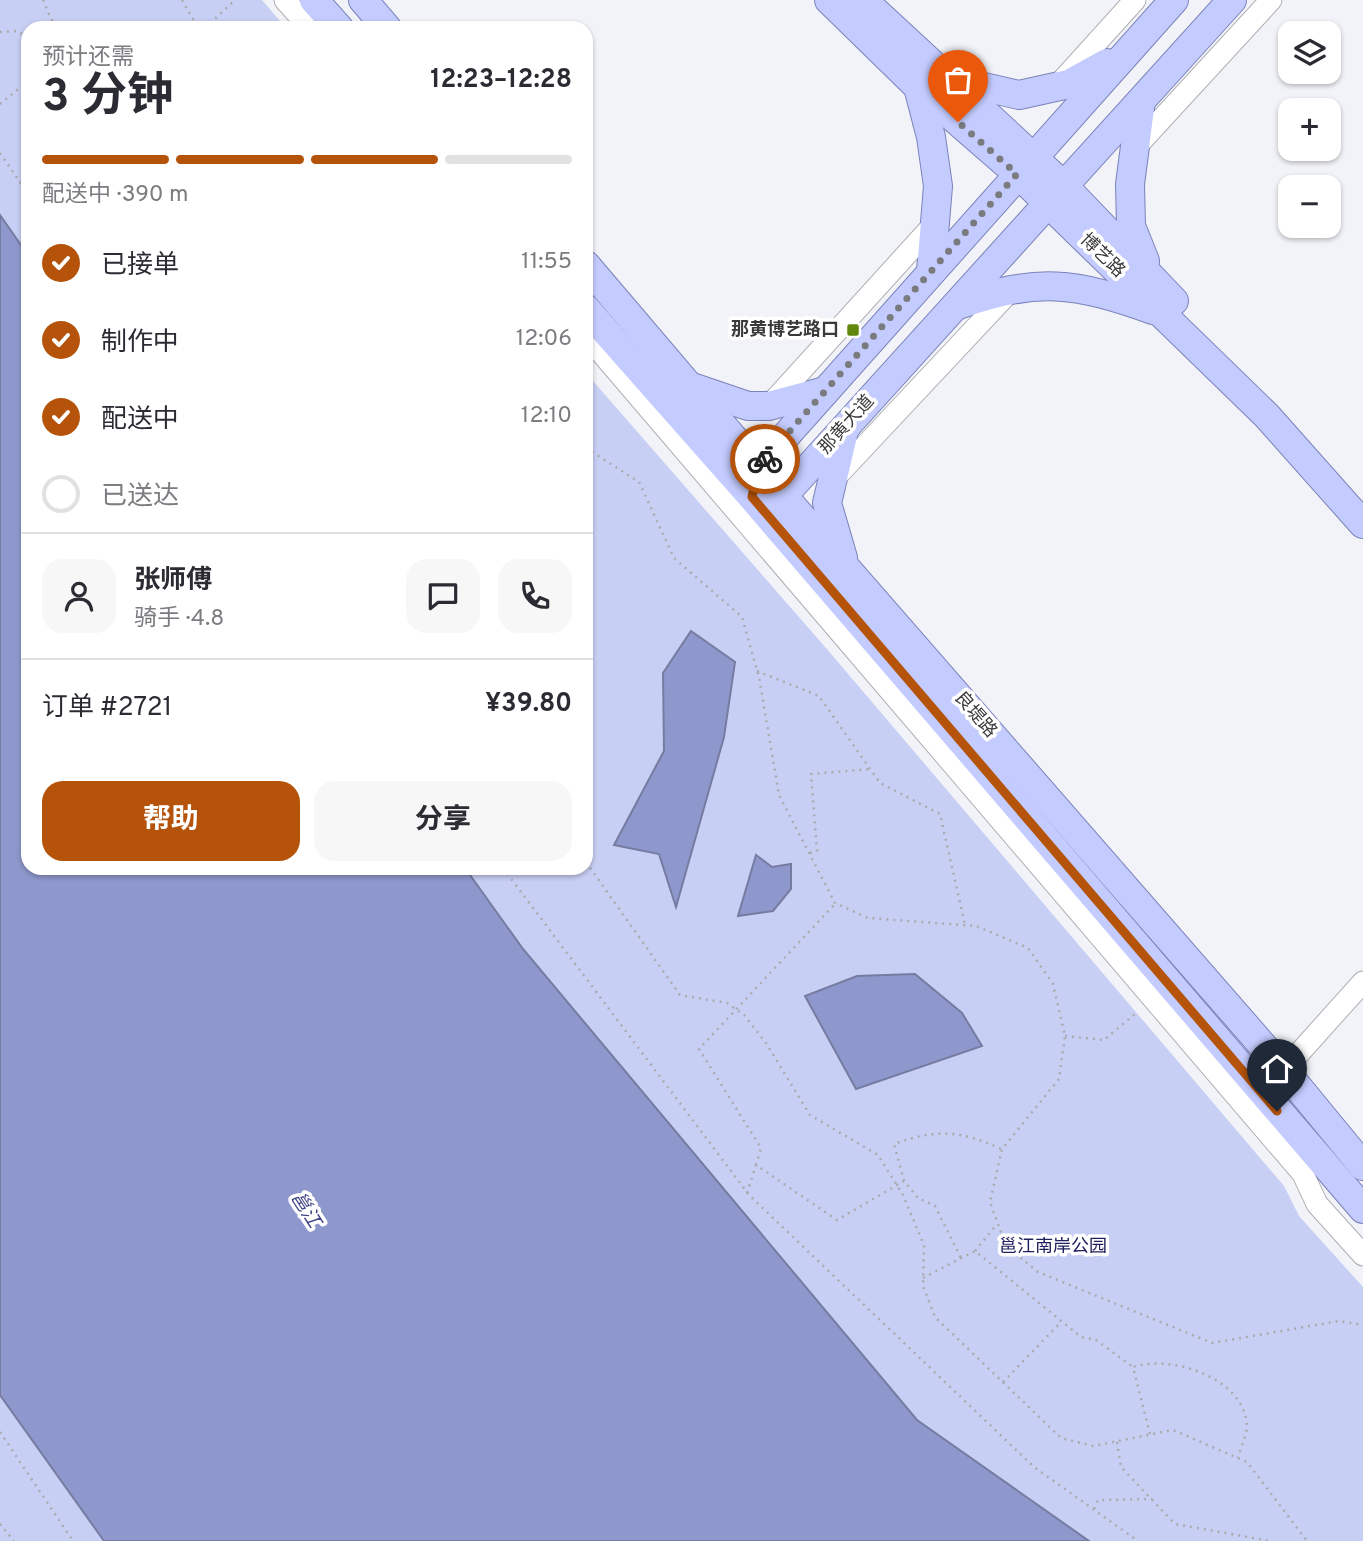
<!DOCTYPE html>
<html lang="zh">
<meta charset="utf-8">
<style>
:root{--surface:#fff;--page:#f7f7f7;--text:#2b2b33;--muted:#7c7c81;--line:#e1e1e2;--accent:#b45309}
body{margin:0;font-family:Overpass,"Noto Sans SC",sans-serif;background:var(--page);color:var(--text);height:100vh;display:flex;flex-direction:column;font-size:26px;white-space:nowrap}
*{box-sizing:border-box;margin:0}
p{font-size:23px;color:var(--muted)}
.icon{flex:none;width:38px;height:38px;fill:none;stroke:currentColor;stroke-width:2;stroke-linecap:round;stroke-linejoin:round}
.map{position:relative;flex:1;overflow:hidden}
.drawer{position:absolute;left:21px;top:21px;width:572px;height:854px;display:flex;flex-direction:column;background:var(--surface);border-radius:21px;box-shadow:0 2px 5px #0004}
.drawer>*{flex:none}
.fabs{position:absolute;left:1278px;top:21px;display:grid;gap:14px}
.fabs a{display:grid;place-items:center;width:63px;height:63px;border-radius:14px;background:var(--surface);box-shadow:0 2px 5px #0004;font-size:35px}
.pin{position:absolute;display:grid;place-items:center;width:60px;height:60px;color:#fff;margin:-72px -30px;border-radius:50% 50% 50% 0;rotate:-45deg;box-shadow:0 0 7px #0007}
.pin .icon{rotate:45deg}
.courier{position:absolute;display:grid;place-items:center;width:70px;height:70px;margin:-35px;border:5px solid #b45309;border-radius:50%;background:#fff;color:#222;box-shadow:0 2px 9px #0007}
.summary em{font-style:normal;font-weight:700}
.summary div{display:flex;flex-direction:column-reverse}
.summary{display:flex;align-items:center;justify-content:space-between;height:119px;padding:0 21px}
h1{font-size:46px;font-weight:700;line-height:52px}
.bar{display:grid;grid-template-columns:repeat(4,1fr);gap:10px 7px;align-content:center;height:84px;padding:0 21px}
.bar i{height:9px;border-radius:5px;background:var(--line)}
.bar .selected{background:var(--accent)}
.bar p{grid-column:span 4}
.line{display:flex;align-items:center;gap:18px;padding:0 21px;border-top:2px solid var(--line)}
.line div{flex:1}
.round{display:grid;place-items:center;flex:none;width:74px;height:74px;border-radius:21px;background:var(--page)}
ol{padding:0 21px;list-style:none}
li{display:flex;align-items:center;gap:21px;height:77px}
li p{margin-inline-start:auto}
li .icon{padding:7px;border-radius:50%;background:var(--accent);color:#fff;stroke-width:4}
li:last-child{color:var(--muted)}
li i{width:38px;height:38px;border:4px solid var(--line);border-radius:50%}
.button{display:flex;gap:14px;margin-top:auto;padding:14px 21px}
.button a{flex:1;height:80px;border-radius:21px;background:var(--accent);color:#fff;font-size:28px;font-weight:700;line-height:80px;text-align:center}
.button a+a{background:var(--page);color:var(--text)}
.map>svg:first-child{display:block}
.green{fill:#c8cff4}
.water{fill:#8f98cc;stroke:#767ca1;stroke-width:2}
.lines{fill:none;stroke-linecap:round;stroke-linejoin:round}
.minor-casing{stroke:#aeafb4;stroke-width:23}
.major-casing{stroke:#7a82b9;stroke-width:30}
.path{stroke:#ababaf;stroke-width:2.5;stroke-dasharray:2 5;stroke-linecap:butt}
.minor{stroke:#fff;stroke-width:21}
.major{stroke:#c4cbfe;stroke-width:28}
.done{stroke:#7a7b7e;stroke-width:7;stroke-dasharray:0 12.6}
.route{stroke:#b45309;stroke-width:9}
.poi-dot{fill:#61870d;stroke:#fff;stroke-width:2.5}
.labels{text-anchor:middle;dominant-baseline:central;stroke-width:7;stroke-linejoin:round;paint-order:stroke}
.street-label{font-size:18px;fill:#3a3a3c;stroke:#fff}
.poi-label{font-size:18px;font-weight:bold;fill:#3a3a3c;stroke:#fff;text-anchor:end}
.park-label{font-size:18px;fill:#20205d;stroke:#fff}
.water-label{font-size:19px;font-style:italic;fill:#3f4485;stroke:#fff}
</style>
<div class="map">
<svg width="1363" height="1541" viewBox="0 0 1363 1541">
<rect width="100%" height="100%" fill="#f2f3f8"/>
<g class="green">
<polygon points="0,0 262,0 286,28 28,28 28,255 0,215"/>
<polygon points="586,373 826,648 1284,1186 1299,1216 1363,1287 1363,1541 1089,1541 917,1420 523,949 465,868 586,868"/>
<polygon points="0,1395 104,1541 0,1541"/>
</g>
<g class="water">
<polygon points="0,215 28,255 28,868 465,868 523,949 917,1420 1089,1541 104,1541 0,1395"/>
<polygon points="691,631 735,662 724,737 676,907 659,854 614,845 664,751 663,673"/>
<polygon points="756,855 772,867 791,864 791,889 773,911 738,916"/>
<polygon points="915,974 962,1013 982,1046 856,1089 805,996 857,976"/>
</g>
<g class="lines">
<g class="minor-casing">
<g id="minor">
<polyline points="285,0 310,28"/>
<polyline points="1059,84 1135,0"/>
<polyline points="1135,148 1271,0"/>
<polyline points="586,335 1303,1174 1317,1204 1363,1255"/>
<polyline points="769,406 935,223"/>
<polyline points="834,479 1012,289"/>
<polyline points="1284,1070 1363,982"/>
</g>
</g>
<g class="major-casing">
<g id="major">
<polyline points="314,0 339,28"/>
<polyline points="363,0 387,28"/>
<polyline points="829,0 918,87 1018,174 1267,416 1363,524"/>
<polyline points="863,0 1064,186 1174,301"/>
<polyline points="954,80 1019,95 1069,84 1107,63"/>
<polyline points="918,87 931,137 938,186 931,271"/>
<polyline points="1141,101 1130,184 1131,226 1145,261"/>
<polyline points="586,265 758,467 1284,1070 1363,1166"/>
<path d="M958,305c80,-28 116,-23 195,5"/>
<polyline points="586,309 752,497 1363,1209"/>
<polyline points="689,386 748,406 769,406 825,391"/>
<polyline points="755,484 758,467 1174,0"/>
<polyline points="766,497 783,496 1232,0"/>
<polyline points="843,558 827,503 844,431"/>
</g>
</g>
<g class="path">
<polyline points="43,0 55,28"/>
<polyline points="182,0 198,28"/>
<polyline points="182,28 194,23"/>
<polyline points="205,28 235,0"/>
<polyline points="0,32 18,31 28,38"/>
<polyline points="0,104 28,81"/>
<polyline points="0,153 28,194"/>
<polyline points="586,448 639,482 674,558 742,617 759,677 779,795 835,903 868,918 976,926 1028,948 1053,984 1065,1036 1059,1079 1002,1149 990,1202 1006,1246 1038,1272 1212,1343 1339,1321 1363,1325"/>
<polyline points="757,671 819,696 880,783 940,814 965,925"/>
<polyline points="810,853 817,851 811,774 870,769"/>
<polyline points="586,862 680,995 727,1003 744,1015 766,1043 810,1115 878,1155 903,1195 924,1245 923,1286 935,1317 1061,1438 1093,1446 1173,1430 1247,1462 1307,1541"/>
<polyline points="503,868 749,1195 1034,1467 1138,1541"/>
<polyline points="1065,1036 1104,1040 1136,1013"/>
<polyline points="756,1165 761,1148 699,1049 834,905"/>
<path d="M904,1181l-10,-37c41,-15 67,-14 107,5"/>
<polyline points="747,1193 756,1165 837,1220 904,1181 918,1198 935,1206 961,1258"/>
<polyline points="975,1251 997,1224"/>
<polyline points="923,1278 975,1251 1081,1337 1096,1340 1133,1367"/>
<polyline points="1003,1382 1061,1322"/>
<polyline points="0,1432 73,1541"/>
<path d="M1150,1434l-17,-67c38,-13 112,11 114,59 0,9 -7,23 -9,32"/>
<polyline points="1117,1442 1121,1467 1175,1524 1270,1541"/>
<polyline points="1094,1509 1098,1500 1152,1499"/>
<polyline points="0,1524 14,1541"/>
</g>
<use href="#minor" class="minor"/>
<use href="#major" class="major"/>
</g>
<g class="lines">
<polyline class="done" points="765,459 1017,174 958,122"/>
<polyline class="route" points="765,459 758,467 752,497 1277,1111"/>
</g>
<rect class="poi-dot" x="846" y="323" width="14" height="14" rx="3.5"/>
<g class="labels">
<g class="street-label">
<text transform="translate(1102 256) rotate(44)">博艺路</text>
<text transform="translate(847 425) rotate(-48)">那黄大道</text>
<text transform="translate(975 715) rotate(49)">良堤路</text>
</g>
<g class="poi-label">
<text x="839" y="330">那黄博艺路口</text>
</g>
<g class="park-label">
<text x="1053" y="1247">邕江南岸公园</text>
</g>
<g class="water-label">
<text transform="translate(305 1210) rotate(57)">邕江</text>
</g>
</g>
</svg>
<div class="fabs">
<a><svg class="icon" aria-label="layers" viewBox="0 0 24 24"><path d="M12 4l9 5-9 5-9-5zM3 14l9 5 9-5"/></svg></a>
<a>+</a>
<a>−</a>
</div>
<div class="pin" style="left:958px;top:122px;background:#ea580c"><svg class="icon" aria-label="bag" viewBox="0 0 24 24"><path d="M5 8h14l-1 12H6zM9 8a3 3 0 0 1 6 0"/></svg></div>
<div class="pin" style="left:1277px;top:1111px;background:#1f2937"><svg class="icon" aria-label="home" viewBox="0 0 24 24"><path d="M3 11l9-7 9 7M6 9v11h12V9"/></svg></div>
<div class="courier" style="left:765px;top:459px"><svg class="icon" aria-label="bike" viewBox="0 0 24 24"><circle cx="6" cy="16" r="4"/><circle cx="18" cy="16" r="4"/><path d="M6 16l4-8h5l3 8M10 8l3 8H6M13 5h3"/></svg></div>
<section class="drawer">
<div class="summary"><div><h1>3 分钟</h1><p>预计还需</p></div><em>12:23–12:28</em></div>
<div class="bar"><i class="selected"></i><i class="selected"></i><i class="selected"></i><i></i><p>配送中 · 390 m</p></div>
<ol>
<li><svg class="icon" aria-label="check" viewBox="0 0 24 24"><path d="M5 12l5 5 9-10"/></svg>已接单<p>11:55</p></li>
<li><svg class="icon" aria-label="check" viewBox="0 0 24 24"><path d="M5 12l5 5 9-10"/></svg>制作中<p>12:06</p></li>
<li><svg class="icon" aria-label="check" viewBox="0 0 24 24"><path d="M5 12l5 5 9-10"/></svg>配送中<p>12:10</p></li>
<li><i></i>已送达</li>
</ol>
<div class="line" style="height:126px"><a class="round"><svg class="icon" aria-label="person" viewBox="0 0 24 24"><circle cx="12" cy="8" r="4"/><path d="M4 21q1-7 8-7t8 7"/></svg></a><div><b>张师傅</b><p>骑手 · 4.8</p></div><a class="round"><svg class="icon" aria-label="chat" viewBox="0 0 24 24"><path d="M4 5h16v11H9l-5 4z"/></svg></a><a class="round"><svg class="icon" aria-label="phone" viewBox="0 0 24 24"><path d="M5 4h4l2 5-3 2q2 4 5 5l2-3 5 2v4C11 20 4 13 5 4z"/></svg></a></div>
<div class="line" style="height:91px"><div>订单 #2721</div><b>¥39.80</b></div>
<div class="button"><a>帮助</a><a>分享</a></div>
</section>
</div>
